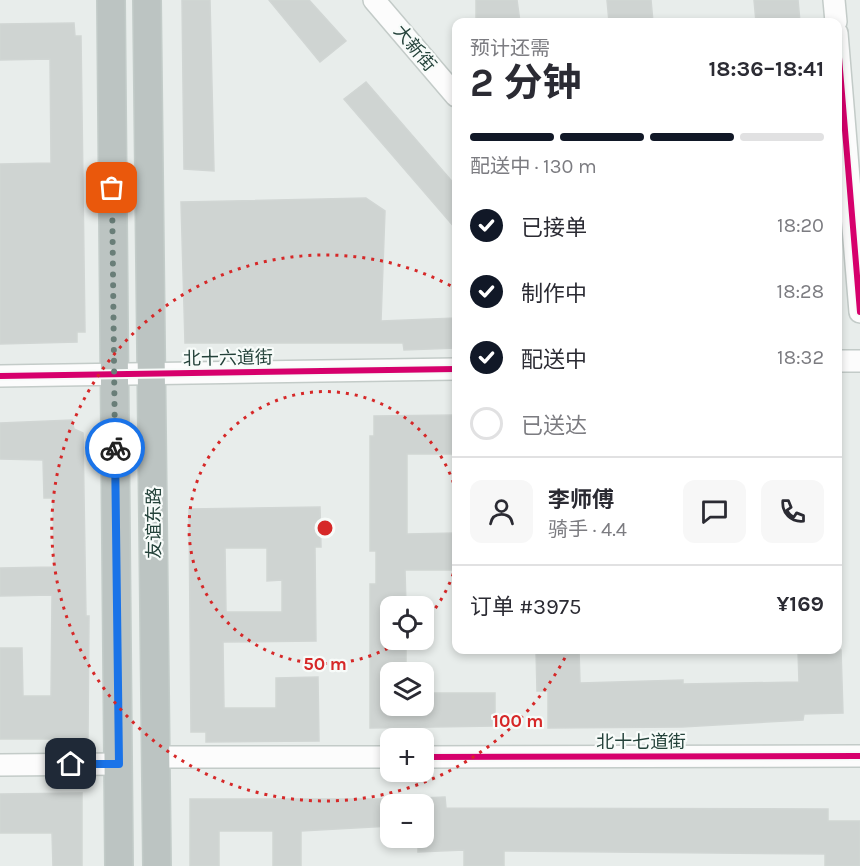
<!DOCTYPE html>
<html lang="zh">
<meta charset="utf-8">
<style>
:root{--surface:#fff;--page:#f7f7f7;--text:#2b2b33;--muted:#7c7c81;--line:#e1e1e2;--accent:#111827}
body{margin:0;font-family:Karla,"Noto Sans SC",sans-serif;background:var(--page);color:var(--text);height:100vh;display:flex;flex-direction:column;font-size:22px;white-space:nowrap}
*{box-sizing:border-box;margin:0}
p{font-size:20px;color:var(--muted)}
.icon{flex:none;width:33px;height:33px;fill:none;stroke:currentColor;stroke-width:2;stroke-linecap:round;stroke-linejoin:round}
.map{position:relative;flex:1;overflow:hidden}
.details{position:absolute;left:452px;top:18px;width:390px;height:636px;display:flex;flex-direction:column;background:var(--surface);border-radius:12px;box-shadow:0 3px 9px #0003}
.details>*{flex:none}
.buttons{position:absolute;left:380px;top:596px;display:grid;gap:12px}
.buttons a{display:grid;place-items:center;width:54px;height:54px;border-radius:12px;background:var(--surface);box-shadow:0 3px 9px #0003;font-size:30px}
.pin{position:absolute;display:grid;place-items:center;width:51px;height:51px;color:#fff;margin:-26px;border-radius:12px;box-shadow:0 3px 9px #0006}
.courier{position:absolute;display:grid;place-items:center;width:60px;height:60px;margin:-30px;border:4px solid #1a73e8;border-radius:50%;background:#fff;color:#222;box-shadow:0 2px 8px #0007}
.summary em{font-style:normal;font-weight:700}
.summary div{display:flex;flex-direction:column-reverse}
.summary{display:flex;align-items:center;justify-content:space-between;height:102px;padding:0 18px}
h1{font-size:39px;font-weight:700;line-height:45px}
.bar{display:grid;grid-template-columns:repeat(4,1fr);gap:9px 6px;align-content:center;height:72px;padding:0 18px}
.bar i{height:8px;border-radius:4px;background:var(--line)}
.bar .current{background:var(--accent)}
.bar p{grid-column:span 4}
.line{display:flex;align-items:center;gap:15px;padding:0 18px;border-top:2px solid var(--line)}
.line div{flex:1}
.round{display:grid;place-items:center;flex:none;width:63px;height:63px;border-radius:12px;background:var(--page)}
ol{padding:0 18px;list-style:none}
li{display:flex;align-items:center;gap:18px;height:66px}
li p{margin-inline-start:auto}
li .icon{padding:6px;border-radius:50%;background:var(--accent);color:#fff;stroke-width:4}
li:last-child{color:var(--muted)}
li i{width:33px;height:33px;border:3px solid var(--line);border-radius:50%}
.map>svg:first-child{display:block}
.building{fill:#cfd4d2;stroke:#d1d6d4;stroke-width:1.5;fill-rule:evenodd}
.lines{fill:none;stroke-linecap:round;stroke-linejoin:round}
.secondary-casing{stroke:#c3cbc8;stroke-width:24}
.highway-casing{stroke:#c3ccc9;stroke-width:30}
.secondary{stroke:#fcfcfc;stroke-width:21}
.highway{stroke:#bcc4c2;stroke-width:27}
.cycleway-casing{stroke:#f7fbf9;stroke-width:10}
.cycleway{stroke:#d6006c;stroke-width:6}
.done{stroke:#697e78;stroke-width:6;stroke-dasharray:0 10.8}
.route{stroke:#1a73e8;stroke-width:8}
.ring{fill:none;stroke:#d62828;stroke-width:3;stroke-dasharray:3 6}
.labels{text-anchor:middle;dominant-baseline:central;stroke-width:4.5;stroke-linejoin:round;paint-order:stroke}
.street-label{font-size:18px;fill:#24423a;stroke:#f7fbf9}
.centre{fill:#d62828;stroke:#f7fbf9;stroke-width:3}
.ring-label{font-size:18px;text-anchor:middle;font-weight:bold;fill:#d62828;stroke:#f7fbf9;stroke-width:4.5;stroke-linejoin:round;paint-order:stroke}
</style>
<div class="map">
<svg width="860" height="866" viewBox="0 0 860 866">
<rect width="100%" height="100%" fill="#e8edeb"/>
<g class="building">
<polygon points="182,0 210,0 214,171 184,169"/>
<polygon points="269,0 309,0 346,41 320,62"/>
<polygon points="476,0 517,0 520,22 476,22"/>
<polygon points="607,0 651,0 653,22 609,22"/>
<polygon points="754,0 798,0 800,22 756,22"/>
<polygon points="74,23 75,36 81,36 85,332 77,332 77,342 0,344 0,164 51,163 50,59 0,60 0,24"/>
<polygon points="366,82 456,186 456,229 344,99"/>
<polygon points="366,198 385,211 381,321 456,318 456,348 404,350 403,343 185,343 181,202"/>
<polygon points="456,415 456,454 407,454 407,534 456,533 456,570 405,570 406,606 390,606 390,639 406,639 406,672 390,672 390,705 423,705 423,693 495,693 495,726 370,728 370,584 376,584 376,551 370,551 370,436 374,436 374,416"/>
<polygon points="72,420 74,429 83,433 86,616 89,616 88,739 0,739 0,648 22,648 23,696 51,696 52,595 0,596 0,568 54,567 53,498 44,498 43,460 0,459 0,423"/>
<path d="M320,507l1,40h-6l1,94 -93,1 1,66h52v-30l42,-1 1,64 -113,1v-10h-15l-2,-223zM225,548h42v33l15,-1v32h-56z"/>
<polygon points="536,650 579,650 580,683 683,680 683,684 799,682 798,650 841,650 843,713 804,714 803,720 682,727 548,728 548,691 537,691"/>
<polygon points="82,793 82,866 53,866 52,833 0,833 0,794"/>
<polygon points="445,797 446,808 828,809 828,821 860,821 860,866 825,866 825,854 504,851 504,866 464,866 464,850 418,852 418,837 423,837 423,798"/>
<polygon points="190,799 390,799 390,826 301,831 301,866 273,866 273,831 219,831 219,866 190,866"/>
</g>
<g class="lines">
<g class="secondary-casing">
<g id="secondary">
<polyline points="374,0 456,96"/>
<polyline points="834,0 836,22"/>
<polyline points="837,33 860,312"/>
<polyline points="837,361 860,361"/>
<polyline points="0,376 456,369"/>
<polyline points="155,757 390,757"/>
<polyline points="423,757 860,756"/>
<polyline points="0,765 119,764"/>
</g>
</g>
<g class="highway-casing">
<g id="highway">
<polyline points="111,0 119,866"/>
<polyline points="147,0 157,866"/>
</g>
</g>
<use href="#secondary" class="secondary"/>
<use href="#highway" class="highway"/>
<g class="cycleway-casing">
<g id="cycleway">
<polyline points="837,33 860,312"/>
<polyline points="0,376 456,369"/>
<polyline points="423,757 860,756"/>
</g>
</g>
<use href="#cycleway" class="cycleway"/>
</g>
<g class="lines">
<polyline class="done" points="112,188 115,448"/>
<polyline class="route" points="71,764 119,764 115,448"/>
</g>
<g class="ring">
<path d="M456 565A136 136 0 0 1 424 622M403 639A136 136 0 1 1 456 491"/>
<path d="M569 650A273 273 0 1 1 455 288"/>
</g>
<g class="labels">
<g class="street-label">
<text transform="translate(415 48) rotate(50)">大新街</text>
<text transform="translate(228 358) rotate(-1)">北十六道街</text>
<text transform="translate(154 523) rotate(-90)">友谊东路</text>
<text x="641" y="742">北十七道街</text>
</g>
</g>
<circle cx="325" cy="528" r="9" class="centre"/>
<g class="ring-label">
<text x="325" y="670">50 m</text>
<text x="518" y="727">100 m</text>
</g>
</svg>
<div class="buttons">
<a><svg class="icon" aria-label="locate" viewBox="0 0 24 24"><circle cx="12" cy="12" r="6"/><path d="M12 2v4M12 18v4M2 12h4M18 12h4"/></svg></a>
<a><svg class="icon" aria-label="layers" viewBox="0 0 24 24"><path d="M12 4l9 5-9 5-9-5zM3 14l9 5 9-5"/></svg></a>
<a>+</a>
<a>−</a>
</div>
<div class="pin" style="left:112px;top:188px;background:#ea580c"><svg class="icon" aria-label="bag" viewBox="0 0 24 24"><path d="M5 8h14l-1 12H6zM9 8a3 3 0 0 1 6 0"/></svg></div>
<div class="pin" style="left:71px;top:764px;background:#1f2937"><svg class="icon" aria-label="home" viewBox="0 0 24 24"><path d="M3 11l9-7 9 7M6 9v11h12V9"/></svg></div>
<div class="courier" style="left:115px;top:448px"><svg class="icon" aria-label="bike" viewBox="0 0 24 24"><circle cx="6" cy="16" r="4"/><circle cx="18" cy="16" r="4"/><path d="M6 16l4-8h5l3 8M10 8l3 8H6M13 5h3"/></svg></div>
<section class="details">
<div class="summary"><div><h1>2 分钟</h1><p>预计还需</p></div><em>18:36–18:41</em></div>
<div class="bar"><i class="current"></i><i class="current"></i><i class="current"></i><i></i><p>配送中 · 130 m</p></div>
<ol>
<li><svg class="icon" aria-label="check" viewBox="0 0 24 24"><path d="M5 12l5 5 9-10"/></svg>已接单<p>18:20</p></li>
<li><svg class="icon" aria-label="check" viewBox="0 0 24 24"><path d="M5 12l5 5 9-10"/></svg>制作中<p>18:28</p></li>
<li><svg class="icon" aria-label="check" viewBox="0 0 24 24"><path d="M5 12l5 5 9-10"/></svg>配送中<p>18:32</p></li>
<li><i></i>已送达</li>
</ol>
<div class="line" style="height:108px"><a class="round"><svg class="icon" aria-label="person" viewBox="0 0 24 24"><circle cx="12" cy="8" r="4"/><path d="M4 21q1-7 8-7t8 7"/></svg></a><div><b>李师傅</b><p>骑手 · 4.4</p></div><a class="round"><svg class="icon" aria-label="chat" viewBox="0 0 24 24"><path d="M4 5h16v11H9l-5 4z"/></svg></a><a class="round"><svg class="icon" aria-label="phone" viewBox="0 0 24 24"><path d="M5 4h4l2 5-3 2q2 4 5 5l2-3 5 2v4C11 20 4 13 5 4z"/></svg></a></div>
<div class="line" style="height:78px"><div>订单 #3975</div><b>¥169</b></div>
</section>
</div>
